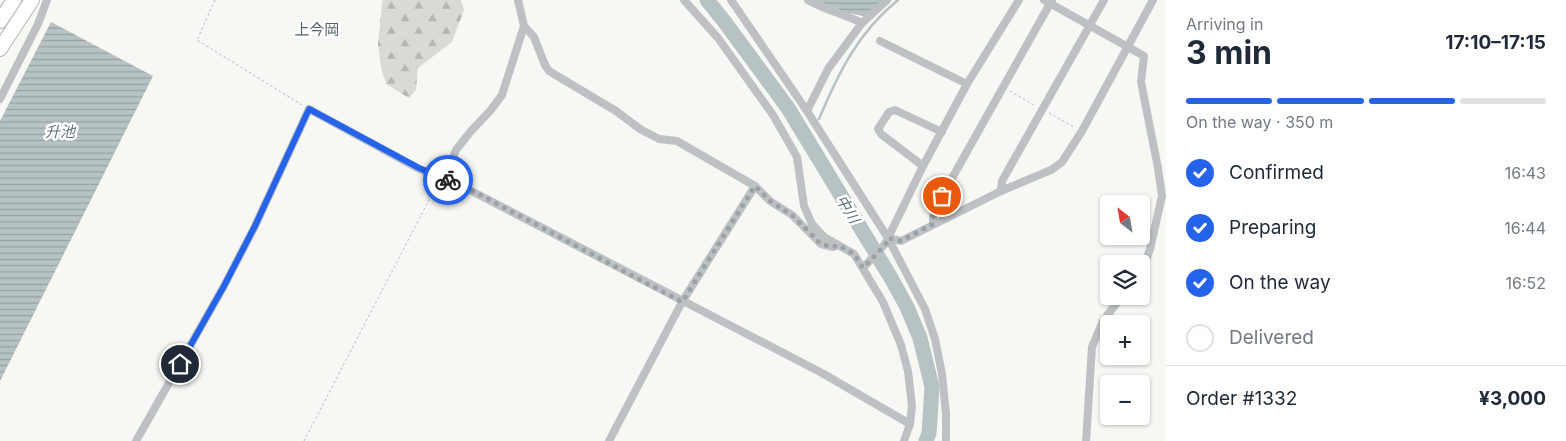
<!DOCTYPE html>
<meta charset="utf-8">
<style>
:root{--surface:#fff;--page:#f2f2f3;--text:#1f2937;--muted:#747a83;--line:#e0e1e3;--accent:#2563eb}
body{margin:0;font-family:Inter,"Noto Sans JP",sans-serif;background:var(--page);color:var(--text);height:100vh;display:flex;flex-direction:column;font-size:19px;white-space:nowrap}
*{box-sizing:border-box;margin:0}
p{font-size:16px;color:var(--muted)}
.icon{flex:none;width:28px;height:28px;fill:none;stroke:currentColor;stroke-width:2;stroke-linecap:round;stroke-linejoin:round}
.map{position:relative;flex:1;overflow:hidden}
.panel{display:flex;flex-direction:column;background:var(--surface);width:400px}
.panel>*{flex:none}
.needle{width:32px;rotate:329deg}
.buttons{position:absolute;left:1100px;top:195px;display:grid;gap:10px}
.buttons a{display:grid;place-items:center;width:50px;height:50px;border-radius:5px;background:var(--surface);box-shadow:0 1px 4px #0004;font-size:25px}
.pin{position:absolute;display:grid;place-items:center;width:42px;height:42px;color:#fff;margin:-21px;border:2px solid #fff;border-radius:50%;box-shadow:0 1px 5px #0007}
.courier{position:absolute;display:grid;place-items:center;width:50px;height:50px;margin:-25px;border:4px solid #2563eb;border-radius:50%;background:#fff;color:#222;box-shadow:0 1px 6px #0007}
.overview em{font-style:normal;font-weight:700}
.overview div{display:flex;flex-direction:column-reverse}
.overview{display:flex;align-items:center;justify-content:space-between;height:85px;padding:0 20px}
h1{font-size:32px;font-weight:700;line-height:38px}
.bar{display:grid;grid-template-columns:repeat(4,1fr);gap:8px 5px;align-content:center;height:60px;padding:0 20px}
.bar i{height:6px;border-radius:4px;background:var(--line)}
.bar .active{background:var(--accent)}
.bar p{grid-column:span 4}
.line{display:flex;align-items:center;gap:12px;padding:0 20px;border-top:1px solid var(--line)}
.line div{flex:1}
ol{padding:0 20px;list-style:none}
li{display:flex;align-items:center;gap:15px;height:55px}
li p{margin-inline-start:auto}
li .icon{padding:5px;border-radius:50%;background:var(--accent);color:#fff;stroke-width:4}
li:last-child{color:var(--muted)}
li i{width:28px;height:28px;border:2px solid var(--line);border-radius:50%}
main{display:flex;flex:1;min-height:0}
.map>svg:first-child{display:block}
.forest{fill:url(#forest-firs)}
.water{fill:url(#water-rules)}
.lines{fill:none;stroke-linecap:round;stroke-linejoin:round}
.stream{stroke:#b6c2c4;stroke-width:2.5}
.river{stroke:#b6c2c4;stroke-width:15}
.motorway-casing{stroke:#b1b5b7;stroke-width:16}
.path{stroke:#b7bbbc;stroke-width:1;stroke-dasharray:2.5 2.5;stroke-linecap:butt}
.minor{stroke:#bdc1c4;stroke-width:8}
.motorway{stroke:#fff;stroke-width:14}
.done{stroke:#99a2a6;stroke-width:5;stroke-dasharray:0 9}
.route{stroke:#2563eb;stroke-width:6}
.labels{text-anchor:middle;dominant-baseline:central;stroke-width:5;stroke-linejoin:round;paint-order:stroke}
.neighbourhood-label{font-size:15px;fill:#576368;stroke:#fff}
.water-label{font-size:15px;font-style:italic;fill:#607477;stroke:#fff}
</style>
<main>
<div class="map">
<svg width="1166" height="441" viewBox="0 0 1166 441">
<defs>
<pattern id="forest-firs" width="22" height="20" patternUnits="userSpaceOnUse" patternTransform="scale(1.25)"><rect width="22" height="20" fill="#d8dbd4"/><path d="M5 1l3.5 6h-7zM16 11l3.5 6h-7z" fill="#b3b6b1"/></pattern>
<pattern id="water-rules" width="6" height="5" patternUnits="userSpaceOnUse" patternTransform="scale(1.25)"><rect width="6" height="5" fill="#b6c2c4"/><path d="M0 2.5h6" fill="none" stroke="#98a2a4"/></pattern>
</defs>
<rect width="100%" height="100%" fill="#f7f7f4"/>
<polygon class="forest" points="383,0 461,0 464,10 452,42 418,68 416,90 409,98 386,84 381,67 378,44 382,3"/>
<g class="water">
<polygon points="815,0 882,0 864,16 848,13"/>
<polygon points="51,22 153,76 0,381 0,121"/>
</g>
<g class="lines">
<g class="stream">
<path d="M819,119c19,-45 39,-87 79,-119"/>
<polyline points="809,142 812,136"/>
</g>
<polyline class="river" points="707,0 724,21 788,108 891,278 907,307 920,338 932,387 929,433 926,441"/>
<g class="motorway-casing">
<g id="motorway">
<polyline points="0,21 14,0"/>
<polyline points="0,49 32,0"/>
</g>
</g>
<g class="path">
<polyline points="215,0 197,40 302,105"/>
<polyline points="1010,91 1034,105"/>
<polyline points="1049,113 1074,127"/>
<polyline points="304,441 430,198 439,185"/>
</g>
<g class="minor">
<polyline points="684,0 718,38 773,115 797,157 804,206 812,224 824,237 854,254 883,302 901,345 908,371 912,406 910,424 904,441"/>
<polyline points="731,0 807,111 888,238 925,309 935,339 942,374 946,414 946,441"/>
<path d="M808,0c17,10 36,14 54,23"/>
<polyline points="1044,0 1144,56 1141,82 1158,168 1162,196 1150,249 1141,276"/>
<polyline points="524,26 534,37 545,65 549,71 616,111 640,129 659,139 677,141 755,186 770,201 792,215 821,244 833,247 838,245"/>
<polyline points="880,41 967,84"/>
<polyline points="0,99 38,24 47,0"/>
<polyline points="807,111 828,69 862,23 887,0"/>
<polyline points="923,166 881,134 878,129 889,112 895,110 942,132"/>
<polyline points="444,178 456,150 471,131 490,111 502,95 524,26 518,0"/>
<polyline points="1001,191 1002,181 1104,0"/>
<polyline points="933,224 933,212 1052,0"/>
<polyline points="888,238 901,241 1001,191 1051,170 1062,162 1082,131 1153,0"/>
<polyline points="863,268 885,244 923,166 967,84 1019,0"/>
<polyline points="136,441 224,286 255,226 309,109 419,169 456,183 822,373 910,424"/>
<polyline points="609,441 682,302 755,186"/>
<polyline points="1086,441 1092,347 1103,321 1122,296"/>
</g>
<use href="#motorway" class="motorway"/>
</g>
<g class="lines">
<polyline class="done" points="448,180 456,182 682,302 755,186 770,201 792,215 821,244 833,247 838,245 854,254 863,268 886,244 888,238 901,241 933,224 933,212 942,196"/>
<polyline class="route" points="180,364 224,286 255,226 309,109 419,168 448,180"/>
</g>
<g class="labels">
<g class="neighbourhood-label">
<text x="317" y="29">上今岡</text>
</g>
<g class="water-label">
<text x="60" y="131">升池</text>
<text transform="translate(848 209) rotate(59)">中川</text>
</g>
</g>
</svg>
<div class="buttons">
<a><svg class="needle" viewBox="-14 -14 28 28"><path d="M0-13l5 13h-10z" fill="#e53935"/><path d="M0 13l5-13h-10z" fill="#747a83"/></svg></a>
<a><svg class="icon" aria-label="layers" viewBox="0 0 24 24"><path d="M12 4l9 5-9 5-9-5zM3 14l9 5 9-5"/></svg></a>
<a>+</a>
<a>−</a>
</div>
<div class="pin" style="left:942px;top:196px;background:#ea580c"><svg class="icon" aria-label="bag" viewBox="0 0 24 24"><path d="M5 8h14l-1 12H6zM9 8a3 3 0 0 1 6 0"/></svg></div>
<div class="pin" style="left:180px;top:364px;background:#1f2937"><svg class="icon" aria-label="home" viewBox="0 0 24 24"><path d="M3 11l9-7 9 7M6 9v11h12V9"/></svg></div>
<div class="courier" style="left:448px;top:180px"><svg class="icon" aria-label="bike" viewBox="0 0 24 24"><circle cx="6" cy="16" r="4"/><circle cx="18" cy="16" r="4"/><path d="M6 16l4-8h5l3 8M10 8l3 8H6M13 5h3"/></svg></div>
</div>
<section class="panel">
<div class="overview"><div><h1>3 min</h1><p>Arriving in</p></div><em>17:10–17:15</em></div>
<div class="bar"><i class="active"></i><i class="active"></i><i class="active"></i><i></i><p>On the way · 350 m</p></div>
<ol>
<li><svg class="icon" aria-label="check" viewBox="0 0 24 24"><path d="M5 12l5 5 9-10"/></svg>Confirmed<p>16:43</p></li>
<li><svg class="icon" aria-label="check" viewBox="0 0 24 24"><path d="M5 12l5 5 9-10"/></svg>Preparing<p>16:44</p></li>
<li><svg class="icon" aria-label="check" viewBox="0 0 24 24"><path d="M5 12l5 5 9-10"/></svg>On the way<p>16:52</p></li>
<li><i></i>Delivered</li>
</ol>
<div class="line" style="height:65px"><div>Order #1332</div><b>¥3,000</b></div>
</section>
</main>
